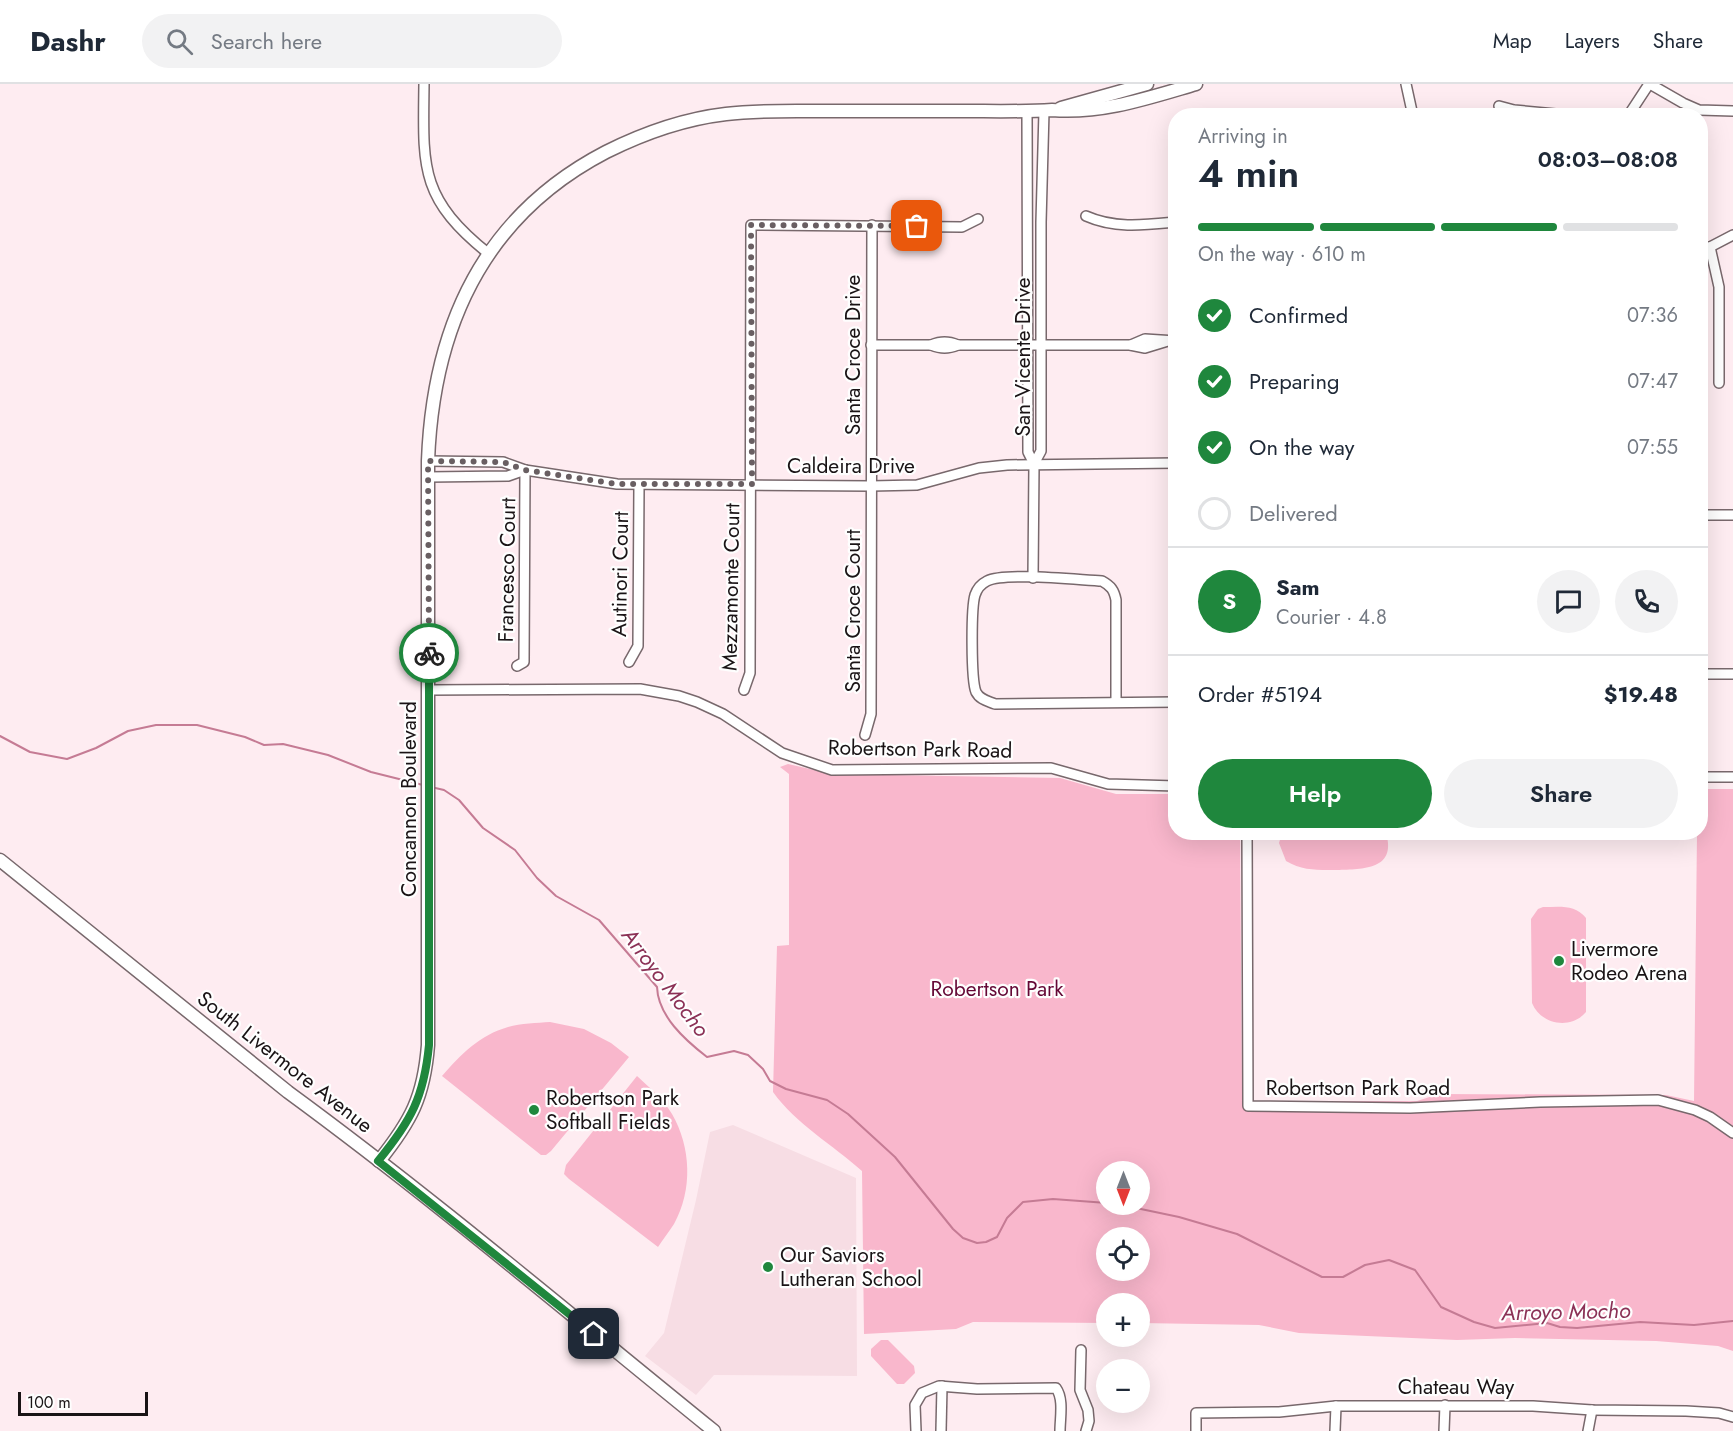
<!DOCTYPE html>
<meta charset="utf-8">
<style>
:root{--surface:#fff;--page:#f2f2f3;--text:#1f2937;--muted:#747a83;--line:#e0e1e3;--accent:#1f873d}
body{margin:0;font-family:Jost,sans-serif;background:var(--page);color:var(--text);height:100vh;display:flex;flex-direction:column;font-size:22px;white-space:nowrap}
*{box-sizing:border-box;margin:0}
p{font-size:20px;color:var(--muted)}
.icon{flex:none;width:33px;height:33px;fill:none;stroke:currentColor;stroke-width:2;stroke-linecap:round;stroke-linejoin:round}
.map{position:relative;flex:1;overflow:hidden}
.drawer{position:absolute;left:1168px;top:24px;width:540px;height:732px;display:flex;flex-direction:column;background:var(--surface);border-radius:24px;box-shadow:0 6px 24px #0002}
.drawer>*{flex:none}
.needle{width:39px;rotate:180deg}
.controls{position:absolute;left:1096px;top:1077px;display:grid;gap:12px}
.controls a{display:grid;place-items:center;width:54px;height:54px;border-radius:50%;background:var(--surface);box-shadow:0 6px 24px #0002;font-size:30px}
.scale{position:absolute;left:18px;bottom:15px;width:130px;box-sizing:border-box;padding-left:6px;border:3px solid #191315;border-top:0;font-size:16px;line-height:21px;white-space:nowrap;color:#191315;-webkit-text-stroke:4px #fefefe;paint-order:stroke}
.pin{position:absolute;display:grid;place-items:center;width:51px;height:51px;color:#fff;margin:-26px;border-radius:12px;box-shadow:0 3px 9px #0006}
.courier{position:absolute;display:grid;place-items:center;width:60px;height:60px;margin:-30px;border:4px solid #1f873d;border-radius:50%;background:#fff;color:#222;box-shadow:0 2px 8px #0007}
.head em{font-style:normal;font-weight:600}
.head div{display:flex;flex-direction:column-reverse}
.head{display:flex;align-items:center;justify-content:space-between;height:102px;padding:0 30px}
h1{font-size:39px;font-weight:600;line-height:45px}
.bar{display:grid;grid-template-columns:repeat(4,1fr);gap:9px 6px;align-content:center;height:72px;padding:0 30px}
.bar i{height:8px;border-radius:4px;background:var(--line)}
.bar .on{background:var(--accent)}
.bar p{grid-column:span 4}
.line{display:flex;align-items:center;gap:15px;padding:0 30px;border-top:2px solid var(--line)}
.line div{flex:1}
.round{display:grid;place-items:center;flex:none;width:63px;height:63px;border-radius:32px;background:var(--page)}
ol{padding:0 30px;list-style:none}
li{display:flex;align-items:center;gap:18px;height:66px}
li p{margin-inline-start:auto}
li .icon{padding:6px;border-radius:50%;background:var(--accent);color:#fff;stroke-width:4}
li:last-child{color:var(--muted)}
li i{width:33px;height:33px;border:3px solid var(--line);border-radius:50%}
.button{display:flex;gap:12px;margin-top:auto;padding:12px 30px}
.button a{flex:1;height:69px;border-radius:36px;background:var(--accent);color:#fff;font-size:24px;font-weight:600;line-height:69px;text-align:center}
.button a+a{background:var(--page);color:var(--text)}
header{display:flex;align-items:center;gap:36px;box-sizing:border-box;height:84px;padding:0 30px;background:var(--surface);border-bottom:2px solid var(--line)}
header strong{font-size:28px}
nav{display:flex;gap:33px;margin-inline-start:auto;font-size:21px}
.search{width:420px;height:54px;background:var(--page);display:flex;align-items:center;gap:15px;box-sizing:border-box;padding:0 21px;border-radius:33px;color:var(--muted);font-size:22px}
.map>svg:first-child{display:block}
.built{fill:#f7dde4}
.green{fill:#f9b7cc;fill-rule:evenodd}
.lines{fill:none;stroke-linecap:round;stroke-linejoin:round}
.stream{stroke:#c57b94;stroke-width:2}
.minor-casing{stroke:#78686c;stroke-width:12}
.major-casing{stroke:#78686c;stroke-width:15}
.minor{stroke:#fff;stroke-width:9}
.major{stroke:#fff;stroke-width:12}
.done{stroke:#695f62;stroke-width:6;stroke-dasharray:0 10.8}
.route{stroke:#1f873d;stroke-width:8}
.poi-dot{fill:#1f873d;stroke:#fefefe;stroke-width:2}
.labels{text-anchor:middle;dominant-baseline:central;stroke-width:4.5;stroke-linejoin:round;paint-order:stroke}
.street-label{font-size:21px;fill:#191315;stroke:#fefefe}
.poi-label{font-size:21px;fill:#191315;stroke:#fefefe;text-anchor:start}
.park-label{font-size:21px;fill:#640735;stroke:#fefefe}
.water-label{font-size:22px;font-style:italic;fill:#8b3156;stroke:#fefefe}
</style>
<header>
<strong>Dashr</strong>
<div class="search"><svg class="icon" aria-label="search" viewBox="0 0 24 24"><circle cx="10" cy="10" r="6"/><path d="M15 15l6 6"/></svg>Search here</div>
<nav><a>Map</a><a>Layers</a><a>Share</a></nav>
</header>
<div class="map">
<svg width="1733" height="1347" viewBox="0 0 1733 1347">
<rect width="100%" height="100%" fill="#feecf1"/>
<polygon class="built" points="733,1041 856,1094 857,1292 714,1291 696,1311 645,1272 664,1249 696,1116 710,1048"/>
<g class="green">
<path d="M788,680l44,10 228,4 56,16h60v38l64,1 2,268h175l22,-7 227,1 28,6 3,-268 4,-1v-43h32v562l-15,-5 -62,-5 -141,-3 -58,2 -158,-7 -40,-8 -119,-2v-19h-33v19l-134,-1 -17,7 -92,5 -2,-163c-29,-26 -66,-47 -89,-79l4,-146 12,-1v-171l-9,-7zM1107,1088h33v32h-33zM1107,1154h33v32h-33z"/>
<path d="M1282,749h104c11,37 -23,36 -49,37 -19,0 -34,1 -51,-9l-7,-18z"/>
<path d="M1543,823c17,0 32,-3 43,11v94c-15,18 -45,13 -54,-9l-1,-84 7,-10z"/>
<path d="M550,938l34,7 27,14 18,14 -78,94 -5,4h-5l-99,-79c19,-22 38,-41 66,-49 13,-4 29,-4 42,-5z"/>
<path d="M637,992c13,12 26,23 35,38 19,33 21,76 2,110 -5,8 -11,15 -16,23l-89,-68 -5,-5 2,-9z"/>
<polygon points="881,1256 888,1256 914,1282 915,1289 904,1300 897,1300 871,1272 871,1265"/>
</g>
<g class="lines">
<g class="stream">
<polyline points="0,652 30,668 67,675 96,664 128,647 156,641 197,641 245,653 264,661 283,660 328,671 371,688 423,701"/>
<path d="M431,703l13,3 15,10 24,28 32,22 22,28 19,18 43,24 58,67c1,29 28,53 50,70l27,-6 14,4 15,14 7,12 16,8 41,11 21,14 47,43 58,72 10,9 14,5 9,-1 11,-5 10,-19 16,-16 30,-3 54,4"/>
<polyline points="1117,1120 1179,1133 1237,1150 1322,1193 1343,1193 1365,1181 1389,1176 1415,1186 1441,1223 1474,1238 1495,1244 1547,1239 1560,1243 1577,1244 1640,1238 1694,1241 1733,1237"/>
</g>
<g class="minor-casing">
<g id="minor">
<path d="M424,0c-1,83 -5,114 65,170"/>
<polyline points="1406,0 1413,32"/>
<polyline points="1650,0 1683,19 1699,26 1733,27"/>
<polyline points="1499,22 1514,26 1577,32"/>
<polyline points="1027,28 1028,368 1034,380"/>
<polyline points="1628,32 1649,0"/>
<path d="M1086,132c29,13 59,9 90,6"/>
<polyline points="1701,163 1710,163 1733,151"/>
<polyline points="1710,163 1719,203 1719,299"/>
<path d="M871,261h60c10,-4 17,-4 27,0"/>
<path d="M931,261c10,4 17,4 27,0h172l15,3 23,-7"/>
<polyline points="1131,261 1145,255 1176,257"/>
<polyline points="428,377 503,378 525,386 617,400 871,402 917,401 979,384 1007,381 1176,379"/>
<polyline points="428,393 508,392 525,386"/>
<polyline points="1701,431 1733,431"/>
<polyline points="1033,494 1034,380 1041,367 1041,138 1044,27"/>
<polyline points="629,578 638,562 639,401"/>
<polyline points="517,582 524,578 525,386"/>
<polyline points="1701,590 1733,590"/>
<polyline points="429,606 640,605 679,612 697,618 723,630 782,669 832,686 1051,684 1108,700 1176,702"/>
<polyline points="744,606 750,589 751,141 962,143 978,135"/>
<path d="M1116,618v-102c-2,-10 -5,-14 -14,-19 -23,-1 -97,-9 -115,0 -6,3 -10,8 -12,14 -4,13 -4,85 1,97 4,8 12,9 19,12l181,-2"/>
<polyline points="865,651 871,630 872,141"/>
<polyline points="1701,693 1733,693"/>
<polyline points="1247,748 1248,1022 1410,1024 1540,1018 1658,1016 1695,1026 1710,1033 1733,1049"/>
<polyline points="1081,1266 1080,1306 1088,1326 1089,1337 1086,1347"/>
<path d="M916,1347l-1,-26 7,-12 17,-7 38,3 79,-1c8,11 4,30 4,43"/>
<polyline points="941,1347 942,1302"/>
<polyline points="1196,1347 1196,1329 1279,1328 1336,1322 1533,1322 1592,1326 1686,1327 1719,1329 1733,1333"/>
<polyline points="1335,1347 1336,1322"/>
<polyline points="1444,1347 1445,1321"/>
<polyline points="1588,1347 1592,1326"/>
</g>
</g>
<g class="major-casing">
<g id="major">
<polyline points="1061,24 1147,0"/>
<path d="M0,776l288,232c146,107 285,225 426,339"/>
<path d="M379,1077c32,-40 45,-64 49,-116v-584c5,-134 55,-245 178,-309 38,-19 77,-33 120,-38 31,-4 63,-3 95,-3 46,0 93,0 140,0 30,0 60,1 91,-1 50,4 96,-12 144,-26"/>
</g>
</g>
<use href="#minor" class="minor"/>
<use href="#major" class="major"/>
</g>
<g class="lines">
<polyline class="done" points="429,569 428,377 503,378 525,386 617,400 752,400 751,141 917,142"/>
<path class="route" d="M429,569v392c-5,52 -18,76 -51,116l216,173"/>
</g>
<g class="poi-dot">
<circle cx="1559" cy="877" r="6"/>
<circle cx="534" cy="1026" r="6"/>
<circle cx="768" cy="1183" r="6"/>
</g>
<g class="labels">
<g class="street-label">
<text transform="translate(853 271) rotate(-90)">Santa Croce Drive</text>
<text transform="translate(1023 273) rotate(-90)">San Vicente Drive</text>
<text x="851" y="382">Caldeira Drive</text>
<text transform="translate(507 486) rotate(-89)">Francesco Court</text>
<text transform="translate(620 490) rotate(-89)">Autinori Court</text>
<text transform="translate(731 503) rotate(-89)">Mezzamonte Court</text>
<text transform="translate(853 527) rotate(-90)">Santa Croce Court</text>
<text transform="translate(920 665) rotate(1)">Robertson Park Road</text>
<text transform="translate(409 715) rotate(-90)">Concannon Boulevard</text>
<text transform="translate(285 978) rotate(38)">South Livermore Avenue</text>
<text x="1358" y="1004">Robertson Park Road</text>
<text x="1456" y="1303">Chateau Way</text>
</g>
<g class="poi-label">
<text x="1571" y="865">Livermore<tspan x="1571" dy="24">Rodeo Arena</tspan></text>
<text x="546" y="1014">Robertson Park<tspan x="546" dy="24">Softball Fields</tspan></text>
<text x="780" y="1171">Our Saviors<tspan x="780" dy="24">Lutheran School</tspan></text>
</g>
<g class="park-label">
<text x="997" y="905">Robertson Park</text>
</g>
<g class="water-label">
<text transform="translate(666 898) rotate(53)">Arroyo Mocho</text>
<text transform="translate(1566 1227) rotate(-1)">Arroyo Mocho</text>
</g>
</g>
</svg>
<div class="controls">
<a><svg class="needle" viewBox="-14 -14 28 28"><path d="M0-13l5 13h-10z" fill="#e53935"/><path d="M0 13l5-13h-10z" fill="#747a83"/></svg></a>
<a><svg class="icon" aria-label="locate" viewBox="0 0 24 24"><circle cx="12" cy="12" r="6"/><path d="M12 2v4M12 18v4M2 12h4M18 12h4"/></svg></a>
<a>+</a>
<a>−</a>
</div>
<div class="scale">100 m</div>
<div class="pin" style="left:917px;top:142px;background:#ea580c"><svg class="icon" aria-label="bag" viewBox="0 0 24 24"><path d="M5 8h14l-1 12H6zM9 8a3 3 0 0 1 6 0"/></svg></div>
<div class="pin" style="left:594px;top:1250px;background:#1f2937"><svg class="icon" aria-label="home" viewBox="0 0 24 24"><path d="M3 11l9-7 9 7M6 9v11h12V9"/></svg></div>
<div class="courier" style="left:429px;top:569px"><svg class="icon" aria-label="bike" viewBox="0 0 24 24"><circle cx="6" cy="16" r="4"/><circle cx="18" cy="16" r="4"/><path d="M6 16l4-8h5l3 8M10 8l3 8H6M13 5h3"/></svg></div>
<section class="drawer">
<div class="head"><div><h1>4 min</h1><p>Arriving in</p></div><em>08:03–08:08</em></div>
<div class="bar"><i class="on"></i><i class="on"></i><i class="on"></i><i></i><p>On the way · 610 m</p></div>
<ol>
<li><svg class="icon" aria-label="check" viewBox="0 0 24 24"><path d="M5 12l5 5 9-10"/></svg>Confirmed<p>07:36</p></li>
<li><svg class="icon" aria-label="check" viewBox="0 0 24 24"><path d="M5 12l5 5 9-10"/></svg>Preparing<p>07:47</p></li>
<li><svg class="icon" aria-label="check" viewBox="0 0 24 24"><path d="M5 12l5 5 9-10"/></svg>On the way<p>07:55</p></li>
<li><i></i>Delivered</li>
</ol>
<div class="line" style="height:108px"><b class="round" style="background:var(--accent);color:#fff">S</b><div><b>Sam</b><p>Courier · 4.8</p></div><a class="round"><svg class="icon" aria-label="chat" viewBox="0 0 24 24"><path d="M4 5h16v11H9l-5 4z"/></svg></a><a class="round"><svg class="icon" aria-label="phone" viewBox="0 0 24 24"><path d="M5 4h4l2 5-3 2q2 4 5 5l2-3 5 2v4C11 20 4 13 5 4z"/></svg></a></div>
<div class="line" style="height:78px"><div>Order #5194</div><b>$19.48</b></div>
<div class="button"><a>Help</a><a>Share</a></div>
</section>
</div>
